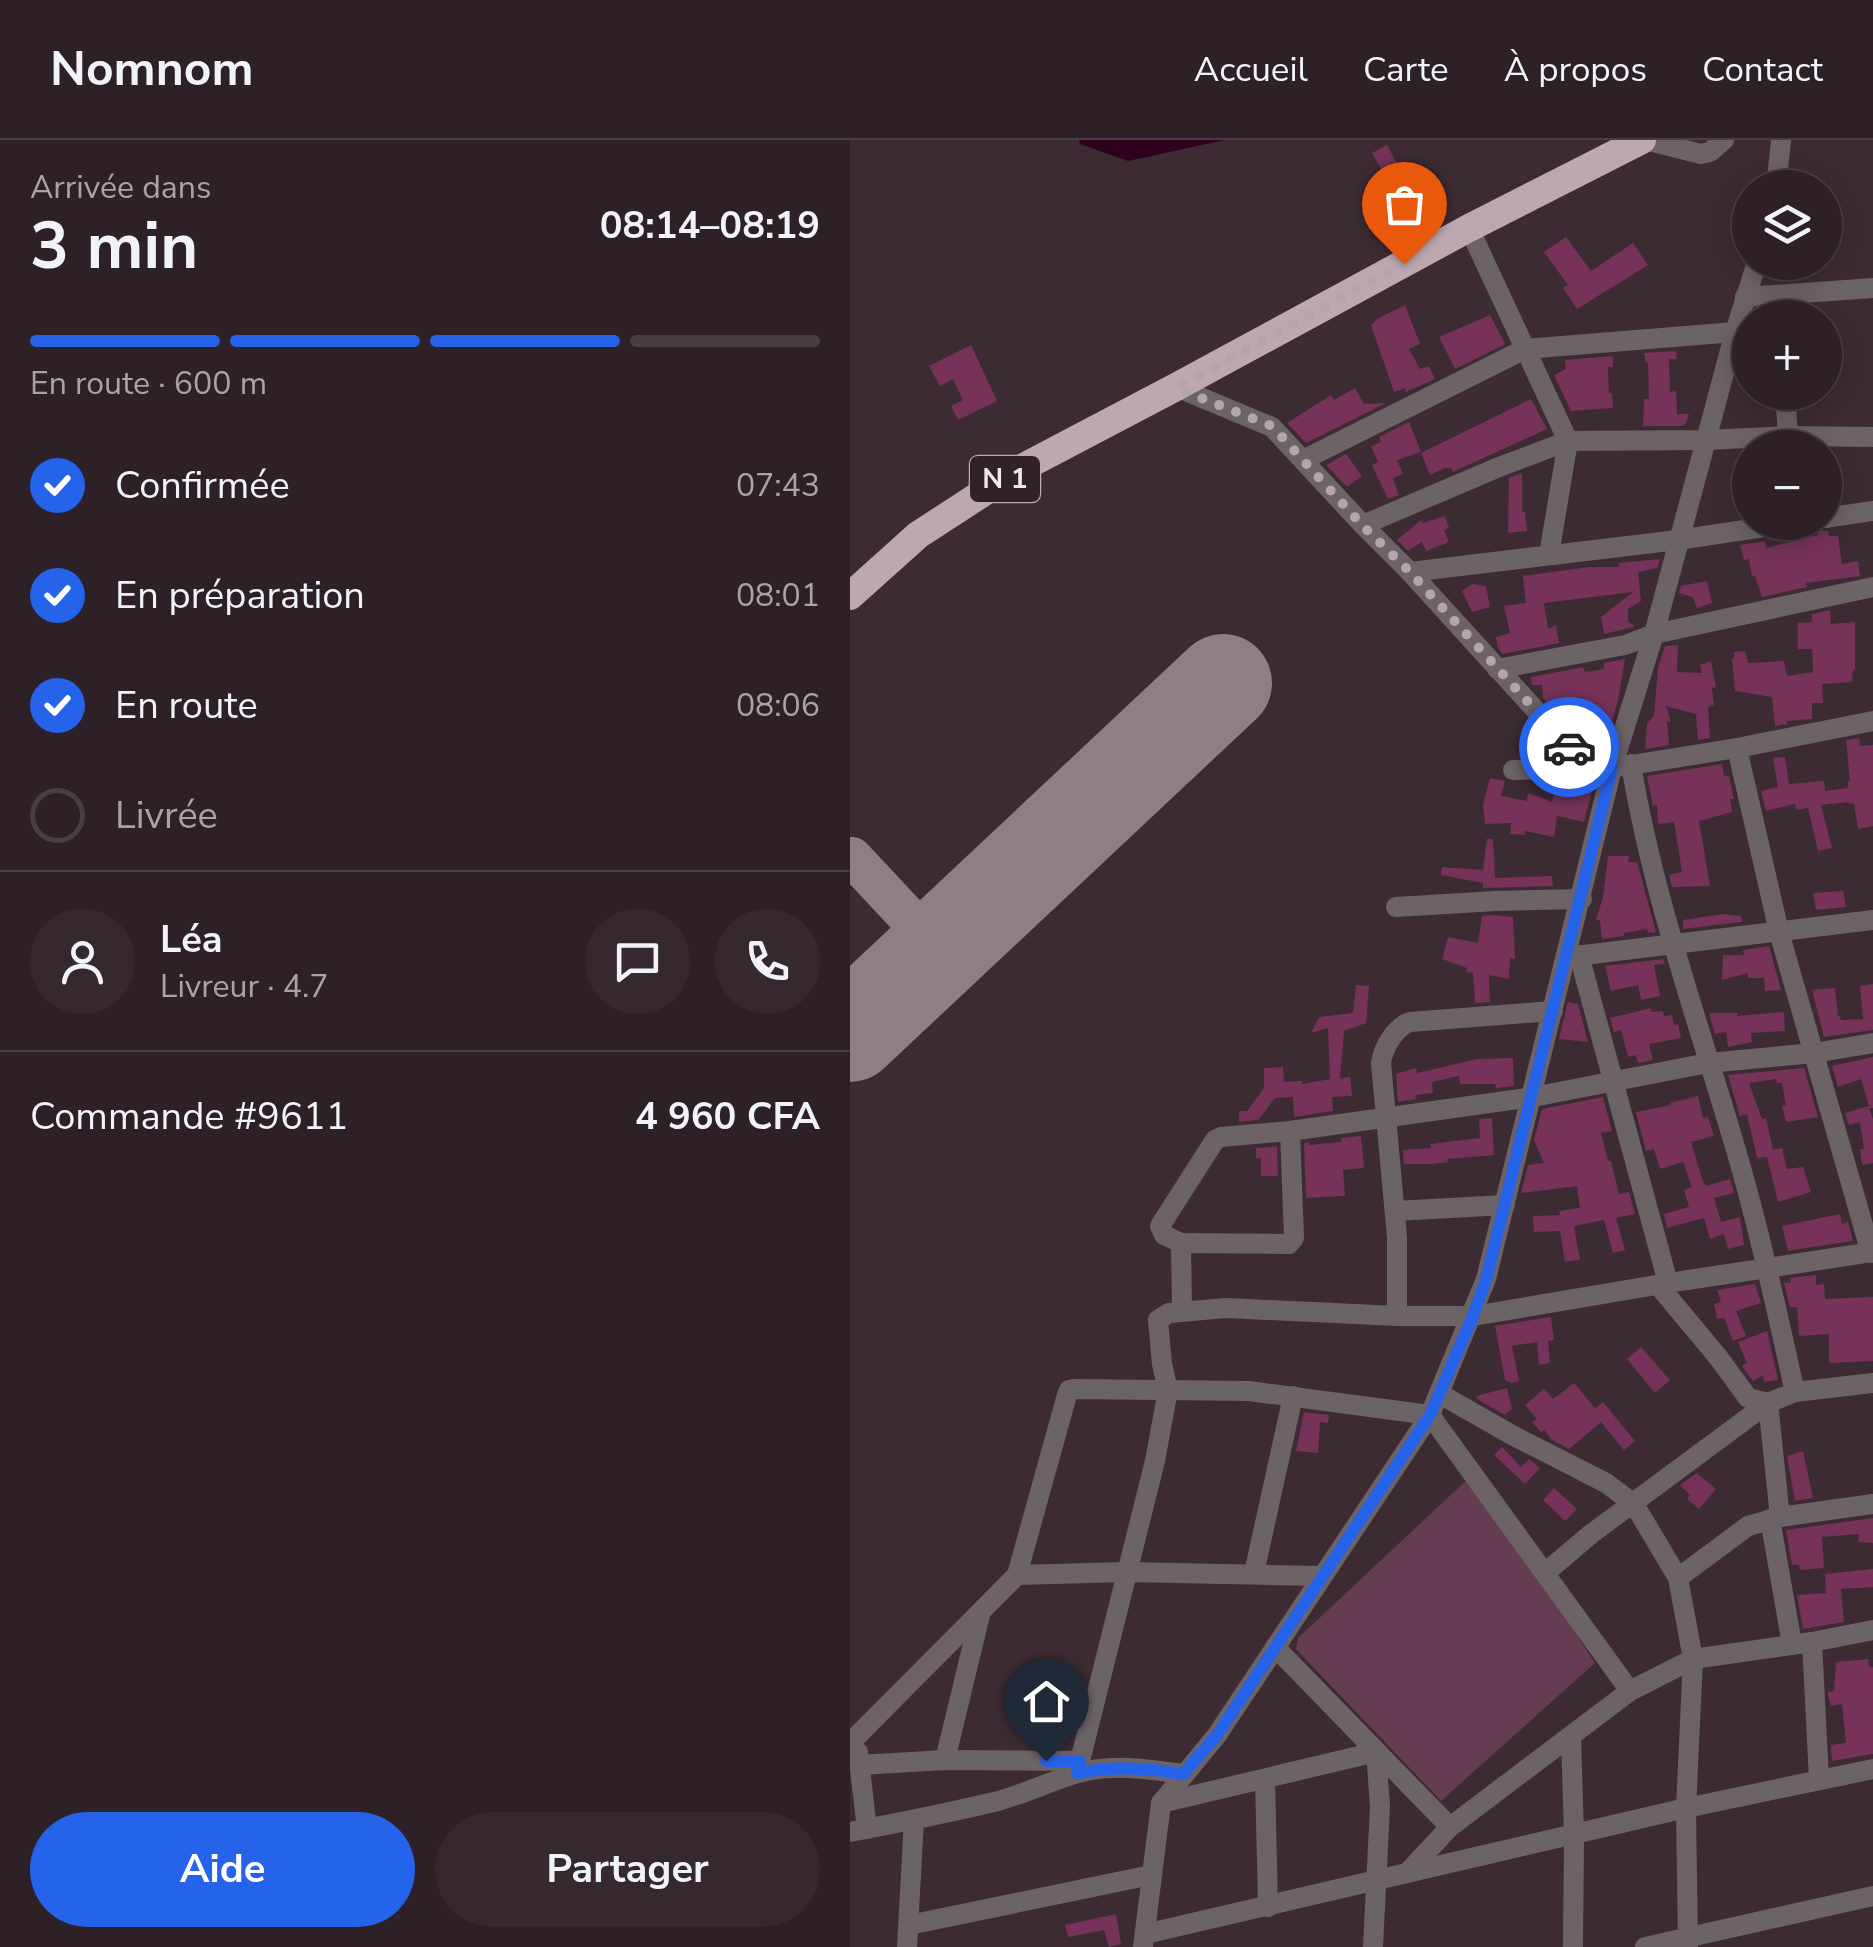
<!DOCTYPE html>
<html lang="fr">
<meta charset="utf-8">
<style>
:root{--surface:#2d2026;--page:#35282e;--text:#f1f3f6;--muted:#a7a3a7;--line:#483e43;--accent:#2563eb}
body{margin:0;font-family:"Nunito Sans",sans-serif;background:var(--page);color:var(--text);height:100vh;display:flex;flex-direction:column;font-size:38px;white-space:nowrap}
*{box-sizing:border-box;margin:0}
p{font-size:32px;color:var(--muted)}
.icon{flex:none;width:55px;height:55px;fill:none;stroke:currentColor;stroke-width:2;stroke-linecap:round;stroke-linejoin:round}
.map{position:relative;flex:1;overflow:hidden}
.drawer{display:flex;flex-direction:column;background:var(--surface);width:850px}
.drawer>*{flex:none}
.controls{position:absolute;left:882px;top:30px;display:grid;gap:20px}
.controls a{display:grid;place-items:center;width:110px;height:110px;border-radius:50%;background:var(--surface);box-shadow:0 5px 25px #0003,0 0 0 2px var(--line);font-size:50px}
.pin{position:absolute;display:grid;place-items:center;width:85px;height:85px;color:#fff;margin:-102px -42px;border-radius:50% 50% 50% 0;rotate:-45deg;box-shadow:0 0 10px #0007}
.pin .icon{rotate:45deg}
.courier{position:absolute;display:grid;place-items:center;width:100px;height:100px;margin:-50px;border:8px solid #2563eb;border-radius:50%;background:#fff;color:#222;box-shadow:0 2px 12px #0007}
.overview em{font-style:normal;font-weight:700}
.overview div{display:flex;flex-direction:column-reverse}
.overview{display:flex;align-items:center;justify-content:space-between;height:170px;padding:0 30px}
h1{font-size:65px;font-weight:700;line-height:75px}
.bar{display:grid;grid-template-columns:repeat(4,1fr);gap:15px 10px;align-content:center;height:120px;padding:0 30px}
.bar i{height:12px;border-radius:8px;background:var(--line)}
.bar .active{background:var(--accent)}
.bar p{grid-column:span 4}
.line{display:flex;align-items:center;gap:25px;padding:0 30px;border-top:2px solid var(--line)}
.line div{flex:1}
.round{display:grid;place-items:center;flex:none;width:105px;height:105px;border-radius:52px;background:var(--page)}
ol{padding:0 30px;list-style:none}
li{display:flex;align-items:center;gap:30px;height:110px}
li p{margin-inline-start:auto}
li .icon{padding:10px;border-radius:50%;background:var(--accent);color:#fff;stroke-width:4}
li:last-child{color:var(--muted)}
li i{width:55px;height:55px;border:5px solid var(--line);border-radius:50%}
.button{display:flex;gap:20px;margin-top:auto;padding:20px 30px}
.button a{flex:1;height:115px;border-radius:60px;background:var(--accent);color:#fff;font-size:40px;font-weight:700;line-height:115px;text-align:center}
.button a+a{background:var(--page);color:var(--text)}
header{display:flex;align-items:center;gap:60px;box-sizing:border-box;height:140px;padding:0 50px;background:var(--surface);border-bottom:2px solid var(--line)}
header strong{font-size:48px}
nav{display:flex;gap:55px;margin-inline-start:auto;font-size:35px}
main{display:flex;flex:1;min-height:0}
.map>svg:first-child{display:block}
.green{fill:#653c52}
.water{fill:#2f001d}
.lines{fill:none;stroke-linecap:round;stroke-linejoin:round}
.taxiway{stroke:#8e7f86;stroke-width:40}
.runway{stroke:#8e7f86;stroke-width:98}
.building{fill:#763258}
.minor{stroke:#6c6367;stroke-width:20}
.highway{stroke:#bda7b1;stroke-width:28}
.done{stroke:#b2a5ab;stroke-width:10;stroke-dasharray:0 18}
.route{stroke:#2563eb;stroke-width:12}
.labels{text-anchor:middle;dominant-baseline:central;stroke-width:8;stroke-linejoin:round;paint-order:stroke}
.shield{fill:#312129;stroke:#b8abb2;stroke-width:2.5}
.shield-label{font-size:28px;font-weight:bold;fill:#f2e6ec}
</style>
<header>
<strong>Nomnom</strong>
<nav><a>Accueil</a><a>Carte</a><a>À propos</a><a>Contact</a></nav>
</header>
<main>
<section class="drawer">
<div class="overview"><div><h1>3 min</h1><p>Arrivée dans</p></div><em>08:14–08:19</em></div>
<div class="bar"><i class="active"></i><i class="active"></i><i class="active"></i><i></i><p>En route · 600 m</p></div>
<ol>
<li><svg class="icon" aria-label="check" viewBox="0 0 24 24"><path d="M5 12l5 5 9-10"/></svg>Confirmée<p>07:43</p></li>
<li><svg class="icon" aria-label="check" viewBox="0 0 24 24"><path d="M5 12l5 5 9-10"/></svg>En préparation<p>08:01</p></li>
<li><svg class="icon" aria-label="check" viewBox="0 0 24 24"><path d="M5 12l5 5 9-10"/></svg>En route<p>08:06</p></li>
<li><i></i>Livrée</li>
</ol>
<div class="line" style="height:180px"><a class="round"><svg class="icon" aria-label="person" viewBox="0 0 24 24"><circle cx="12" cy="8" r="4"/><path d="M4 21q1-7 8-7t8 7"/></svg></a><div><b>Léa</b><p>Livreur · 4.7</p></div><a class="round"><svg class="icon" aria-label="chat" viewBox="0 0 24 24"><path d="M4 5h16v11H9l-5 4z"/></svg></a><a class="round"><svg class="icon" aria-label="phone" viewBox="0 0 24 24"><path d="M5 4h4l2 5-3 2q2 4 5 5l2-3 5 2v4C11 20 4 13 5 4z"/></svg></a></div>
<div class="line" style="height:130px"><div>Commande #9611</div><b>4 960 CFA</b></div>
<div class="button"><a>Aide</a><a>Partager</a></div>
</section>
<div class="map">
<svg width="1023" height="1807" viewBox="0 0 1023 1807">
<rect width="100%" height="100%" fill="#3c2b33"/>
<polygon class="green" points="622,1335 745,1523 591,1661 446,1509 448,1498"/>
<polygon class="water" points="229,0 375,0 278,21 230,4"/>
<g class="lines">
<polyline class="taxiway" points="2,717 89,810"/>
<polyline class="runway" points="0,893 373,543"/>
</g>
<g class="building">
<polygon points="537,5 564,55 550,62 522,13"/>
<polygon points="716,97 741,131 783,103 798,125 727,169 713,148 718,145 694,112"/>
<polygon points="555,165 570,204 559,209 570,229 579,226 585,239 556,252 555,248 544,252 521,185 527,179"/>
<polygon points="640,175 655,204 605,229 589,197"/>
<polygon points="121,205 147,261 108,280 101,266 113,260 103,239 90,246 79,226"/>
<polygon points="826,211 827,219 819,219 820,252 826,251 827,274 839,274 836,283 833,286 793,286 794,259 799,259 798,222 796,223 794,213"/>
<polygon points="763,216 763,227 758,227 759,253 762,253 763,268 721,271 704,235 716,229 715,220"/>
<polygon points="505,248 514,264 536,263 456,303 437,283 481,255 484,260"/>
<polygon points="681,259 697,289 603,332 601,328 595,328 580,335 571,313"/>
<polygon points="559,282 571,312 547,320 553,334 543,338 549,355 538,359 522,325 528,322 521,306 531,302 529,297"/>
<polygon points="496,314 512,336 497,347 476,325"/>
<polygon points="672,333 672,372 675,372 677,391 658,393 659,338"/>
<polygon points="595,376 599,388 594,390 599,402 576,411 572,402 558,411 547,400 571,380 573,383"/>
<polygon points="969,390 978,391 979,396 988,396 992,424 1008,421 1010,436 956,443 957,447 912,457 905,436 902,436 899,419 894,420 890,405 915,401 916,408 968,395"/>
<polygon points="810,419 807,428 788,432 791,461 778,469 778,482 784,485 784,487 754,494 751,477 783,452 694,463 698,489 706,485 709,503 653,514 648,508 646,497 660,493 654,466 676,463 673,436 740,427 769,427 769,423"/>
<polygon points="857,441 862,463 847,468 843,457 829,453 831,446"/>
<polygon points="622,444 636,446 640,467 622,472 612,451"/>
<polygon points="980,470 981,484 1005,482 1005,530 1003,530 1002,542 972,544 973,563 962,563 962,579 937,581 937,584 925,586 922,557 885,551 882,518 884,519 884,512 895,511 898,523 934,521 937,536 963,532 962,509 948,509 948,483 962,482 962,474"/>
<polygon points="828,505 827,532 852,533 850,525 861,521 866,547 862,548 864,565 858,567 860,598 848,600 846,574 816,566 821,582 817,581 819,605 795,609 797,583 804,576 808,528 815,506"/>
<polygon points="775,519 768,561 756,600 739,605 732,588 725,593 710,577 705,564 698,564 693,558 692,545 682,545 681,537 733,527 735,532 754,529 754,523"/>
<polygon points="1009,598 1010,606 1023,605 1023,686 1008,689 1004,663 999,664 999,662 971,665 982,708 968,711 958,668 946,670 945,664 916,671 911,651 928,647 923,618 935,617 939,644 974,641 975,651 998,648 998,641 1000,641 996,600"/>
<polygon points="872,624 874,636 879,636 884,659 880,659 882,672 849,681 860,746 822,747 819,735 832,732 824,682 808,684 807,665 803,666 797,636"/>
<polygon points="640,638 655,641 651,656 677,661 678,653 702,662 705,650 715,652 716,643 744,643 734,682 707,676 704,697 675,691 675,695 660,694 661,683 635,684 633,665"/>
<polygon points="637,699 643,699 645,738 702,736 703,746 633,748 633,743 591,735 592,727 633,730"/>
<polygon points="758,716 779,716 778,722 787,722 806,792 798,793 797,789 774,793 774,796 752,799 750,780 746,780 753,757"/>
<polygon points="993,751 996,767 966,770 963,753"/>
<polygon points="874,774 891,776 892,782 833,789 833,780"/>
<polygon points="643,775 663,777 665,819 660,818 659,839 639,835 640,862 625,863 623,833 616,832 617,828 592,819 598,797 628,803 632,776"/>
<polygon points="919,806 931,850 915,851 914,838 898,838 898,833 872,840 873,815 894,815 893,810"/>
<polygon points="813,819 815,824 804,825 810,856 791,860 788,845 761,851 755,826"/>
<polygon points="1023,844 1023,890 974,897 962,850 985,848 988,876 990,876 991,880 1013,879 1010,846"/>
<polygon points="506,845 519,846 516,883 494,891 490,938 500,937 502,956 482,957 483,971 444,977 443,957 425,958 408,980 389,982 389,971 397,971 414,948 414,928 433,927 434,942 452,941 452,944 480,939 478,888 461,893 469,877 503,873"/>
<polygon points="718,862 728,864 738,902 709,899"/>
<polygon points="801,868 801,872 813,871 814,876 822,875 824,885 828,884 831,898 799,904 803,920 788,923 786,915 778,917 771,890 764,892 760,878"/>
<polygon points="934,872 935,891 901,893 902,902 878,907 876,892 865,894 859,873 888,873 887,876"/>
<polygon points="1023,917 1023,968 1019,968 1023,979 1023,1023 1012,1025 1010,1009 1014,1009 1010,982 999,985 995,973 1019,966 1011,939 988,947 982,926"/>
<polygon points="663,918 664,946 646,948 645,944 610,944 609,936 582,942 583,953 565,955 566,959 548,962 546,934 566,928 567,933 627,919"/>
<polygon points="954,928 968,977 936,982 932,966 936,965 932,943 927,943 926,939 899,943 912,979 916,978 923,1010 932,1008 937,1029 953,1027 961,1052 928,1062 917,1017 907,1018 897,974 890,976 878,935"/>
<polygon points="848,956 853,978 858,977 864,996 841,1002 853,1042 856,1046 880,1039 884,1053 864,1058 871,1082 890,1077 894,1105 878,1109 874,1094 860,1099 854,1078 817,1088 814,1074 839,1067 834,1050 842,1047 833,1022 810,1029 804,1009 796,1011 786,972 821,965 820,963"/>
<polygon points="753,957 762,991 751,993 758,1021 761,1021 769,1054 779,1052 785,1074 766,1078 775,1110 763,1113 754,1080 724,1086 730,1120 715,1122 710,1091 684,1092 683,1076 710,1075 709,1071 730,1068 727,1046 671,1053 678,1025 694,1023 684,1000 692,969"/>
<polygon points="642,978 644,1015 597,1019 598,1022 581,1024 554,1024 553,1010 581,1008 580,1004 630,998 629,979"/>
<polygon points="511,996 514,1028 493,1030 495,1056 456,1058 454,1003 459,1002 459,1005 491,1002 491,998"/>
<polygon points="427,1006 428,1036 411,1036 411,1018 406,1018 406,1008"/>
<polygon points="990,1074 992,1084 998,1082 1003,1101 936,1111 938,1111 932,1086"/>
<polygon points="966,1135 966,1145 974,1144 975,1159 1023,1157 1023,1221 979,1223 979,1194 949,1196 947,1167 940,1167 934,1143 941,1142 940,1138"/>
<polygon points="905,1144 911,1163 886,1171 896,1196 883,1201 874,1178 867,1179 864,1164 871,1162 867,1150"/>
<polygon points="701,1177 704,1200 698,1201 700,1223 689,1225 687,1202 662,1206 669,1241 662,1243 655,1240 645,1186"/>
<polygon points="917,1191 928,1240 914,1242 913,1235 903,1241 892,1226 897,1223 888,1202"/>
<polygon points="791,1207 820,1240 805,1253 777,1219"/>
<polygon points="724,1243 745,1268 753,1262 785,1301 774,1310 751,1282 719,1309 702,1300 694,1290 691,1292 682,1282 687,1279 675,1265 694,1249 703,1259"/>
<polygon points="657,1248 662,1269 655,1275 627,1259 626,1256"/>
<polygon points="454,1272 479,1275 478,1283 470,1282 468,1313 446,1311"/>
<polygon points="652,1307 671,1327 679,1319 690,1328 675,1344 644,1315"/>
<polygon points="953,1311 963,1358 945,1361 937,1316"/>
<polygon points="847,1333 866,1349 849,1369 837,1359 840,1355 830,1345"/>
<polygon points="704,1348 727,1369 715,1381 693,1360"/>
<polygon points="1023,1378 1023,1403 1008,1402 1009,1394 972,1397 974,1428 950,1430 949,1425 942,1425 936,1390"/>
<polygon points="1023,1429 1023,1447 991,1449 994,1482 953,1489 947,1455 976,1453 975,1434"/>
<polygon points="1018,1519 1019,1527 1023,1527 1023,1614 982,1621 981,1605 996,1603 992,1564 981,1566 978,1555 978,1552 984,1551 986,1522"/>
<polygon points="266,1774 271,1804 259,1807 254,1790 218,1797 215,1785"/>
</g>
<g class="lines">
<g class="minor">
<polyline points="795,0 851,14 860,12 874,0"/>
<polyline points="926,48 931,0"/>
<polyline points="619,88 718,301 699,415"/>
<polyline points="895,157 1023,148"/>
<polyline points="326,247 422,287 513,385 560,432 740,630"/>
<polyline points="935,252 938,296"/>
<polyline points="453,320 675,209 885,192"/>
<polyline points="975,378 1023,371"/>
<polyline points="513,385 649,327 718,301 856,300 938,296 1023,297"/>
<polyline points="560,432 828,400 947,382"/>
<polyline points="647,529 775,505 804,494 1023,447"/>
<polyline points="887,608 929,792 1021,1113"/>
<path d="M781,624c21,129 65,251 102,376 25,83 43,168 62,252"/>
<polyline points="663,630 762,628 887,608 1023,581"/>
<polyline points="546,767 645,761 732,759"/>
<polyline points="729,815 818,1143"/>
<polyline points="717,817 1023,780"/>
<polyline points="545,1071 655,1065"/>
<polyline points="331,1103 439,1104 444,1098 440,991"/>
<polyline points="808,1145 868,1217 898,1258 918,1263 930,1377"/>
<polyline points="332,1171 331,1103 314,1095 310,1086 365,1000 371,997 440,991 683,957 858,923 964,913 1023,903"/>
<path d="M547,1176v-79l-16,-174c2,-15 14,-36 29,-41l143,-11"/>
<polyline points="590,1254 662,1295 756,1343 784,1364 828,1438 843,1519 836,1668 838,1807"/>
<polyline points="920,1379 942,1504"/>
<polyline points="404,1433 443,1256"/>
<polyline points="695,1433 741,1394 918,1263 945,1252 1023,1243"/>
<polyline points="167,1435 277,1432 470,1436"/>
<polyline points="828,1438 898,1386 930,1377 1023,1364"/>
<polyline points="962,1502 969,1639"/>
<polyline points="425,1507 600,1687"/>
<polyline points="721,1597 724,1695 723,1807"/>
<polyline points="0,1603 167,1435 217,1255 219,1250 224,1249 399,1251 580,1275 780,1551"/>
<polyline points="8,1612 17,1689"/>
<polyline points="95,1620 130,1475"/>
<polyline points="9,1625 95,1620 230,1621"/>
<polyline points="227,1633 305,1321 318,1250 312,1224 308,1180 319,1173 376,1168 547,1176 623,1176 818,1143 1023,1112"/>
<polyline points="415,1639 418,1767"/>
<polyline points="311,1663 526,1612 530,1666 523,1807"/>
<path d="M0,1692c48,-9 97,-19 144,-30 28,-7 54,-20 81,-28 35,-11 73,-5 108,0"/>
<polyline points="557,1733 600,1687 780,1551 843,1519 962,1502 1023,1490"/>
<polyline points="59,1785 301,1735"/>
<polyline points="295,1794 836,1668 1023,1629"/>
<polyline points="57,1807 64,1680"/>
<polyline points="293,1807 311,1663 367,1595 580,1275 636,1139 762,628 804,494 885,192 907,122"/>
<polyline points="795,1807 1023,1756"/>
</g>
<polyline class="highway" points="0,456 68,395 168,330 326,247 619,88 792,0"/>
</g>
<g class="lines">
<polyline class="done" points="554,124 326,248 422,286 513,386 560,432 719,607"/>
<path class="route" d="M196,1621h34l-3,12c38,-7 68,-5 106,1l34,-39 213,-320 43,-99 13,-36 126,-512 -22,2 -21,-23"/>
</g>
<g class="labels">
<rect class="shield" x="120" y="316" width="70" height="46" rx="8"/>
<g class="shield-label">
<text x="155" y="339">N 1</text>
</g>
</g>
</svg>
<div class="controls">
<a><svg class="icon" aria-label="layers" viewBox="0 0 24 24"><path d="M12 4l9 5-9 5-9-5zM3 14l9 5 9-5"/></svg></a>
<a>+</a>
<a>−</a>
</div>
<div class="pin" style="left:554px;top:124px;background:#ea580c"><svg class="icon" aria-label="bag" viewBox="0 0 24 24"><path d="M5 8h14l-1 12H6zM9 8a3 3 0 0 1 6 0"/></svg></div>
<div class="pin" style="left:196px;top:1621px;background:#1f2937"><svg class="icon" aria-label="home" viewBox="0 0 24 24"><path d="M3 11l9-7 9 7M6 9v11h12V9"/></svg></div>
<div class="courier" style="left:719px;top:607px"><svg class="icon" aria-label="car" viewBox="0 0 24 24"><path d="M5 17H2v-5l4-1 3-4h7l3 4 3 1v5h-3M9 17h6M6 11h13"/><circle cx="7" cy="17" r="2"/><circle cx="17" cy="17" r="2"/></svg></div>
</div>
</main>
